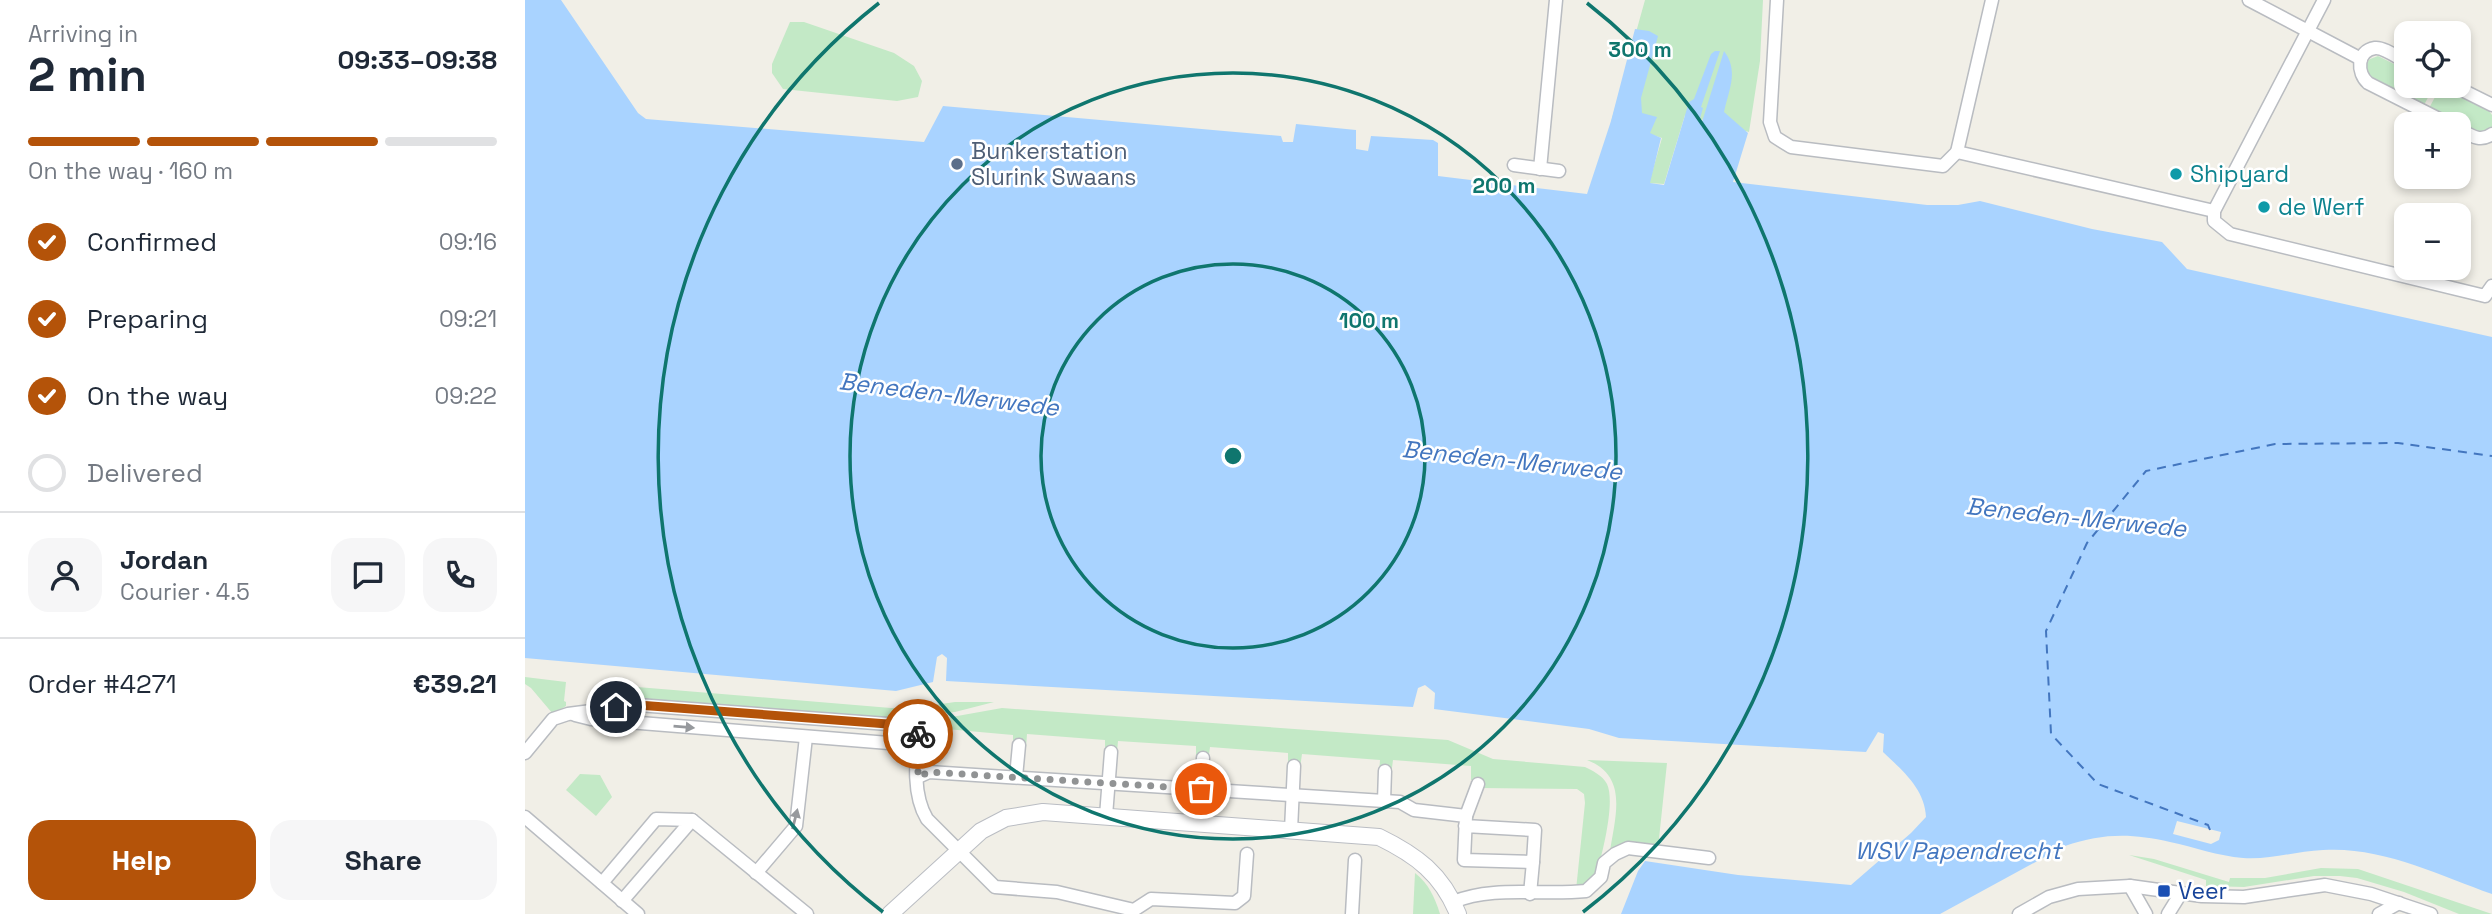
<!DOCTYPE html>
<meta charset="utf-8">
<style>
:root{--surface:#fff;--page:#f6f6f7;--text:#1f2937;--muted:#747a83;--line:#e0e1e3;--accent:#b45309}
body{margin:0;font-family:"Space Grotesk",sans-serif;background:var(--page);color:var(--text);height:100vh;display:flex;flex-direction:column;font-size:26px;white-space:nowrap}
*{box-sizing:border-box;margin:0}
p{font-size:23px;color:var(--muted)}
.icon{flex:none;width:38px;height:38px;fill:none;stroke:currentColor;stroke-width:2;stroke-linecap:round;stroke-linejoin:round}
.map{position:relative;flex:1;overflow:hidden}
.side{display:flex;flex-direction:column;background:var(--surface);width:525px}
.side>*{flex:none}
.buttons{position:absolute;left:1869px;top:21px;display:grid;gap:14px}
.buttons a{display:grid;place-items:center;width:77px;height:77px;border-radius:14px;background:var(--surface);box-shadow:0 4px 10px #0003;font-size:35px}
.pin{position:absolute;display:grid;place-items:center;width:60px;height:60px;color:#fff;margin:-30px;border:4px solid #fff;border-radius:50%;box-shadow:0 2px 7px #0007}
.courier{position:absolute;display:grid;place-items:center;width:70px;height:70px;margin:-35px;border:5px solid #b45309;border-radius:50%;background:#fff;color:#222;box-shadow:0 2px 9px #0007}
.head em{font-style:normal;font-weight:700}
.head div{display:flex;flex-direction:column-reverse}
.head{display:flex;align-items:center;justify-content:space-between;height:119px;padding:0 28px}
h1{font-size:46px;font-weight:700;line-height:52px}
.bar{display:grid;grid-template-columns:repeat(4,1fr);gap:10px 7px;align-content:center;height:84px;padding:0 28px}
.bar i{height:9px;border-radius:5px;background:var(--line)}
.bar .current{background:var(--accent)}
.bar p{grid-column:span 4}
.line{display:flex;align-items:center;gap:18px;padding:0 28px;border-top:2px solid var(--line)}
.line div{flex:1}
.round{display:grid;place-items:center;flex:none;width:74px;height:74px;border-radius:21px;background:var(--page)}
ol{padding:0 28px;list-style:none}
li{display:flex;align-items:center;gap:21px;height:77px}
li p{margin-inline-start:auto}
li .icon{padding:7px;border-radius:50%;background:var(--accent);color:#fff;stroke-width:4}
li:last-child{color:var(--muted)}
li i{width:38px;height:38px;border:4px solid var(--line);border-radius:50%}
.button{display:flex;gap:14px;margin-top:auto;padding:14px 28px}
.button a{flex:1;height:80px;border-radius:21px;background:var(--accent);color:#fff;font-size:28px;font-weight:700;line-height:80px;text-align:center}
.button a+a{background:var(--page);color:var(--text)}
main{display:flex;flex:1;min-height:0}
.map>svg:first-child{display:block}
.green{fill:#c3e9c6}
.water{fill:#a9d3ff}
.pier{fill:#f1efe7}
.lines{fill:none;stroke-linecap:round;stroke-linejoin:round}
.ferry{stroke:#4376bf;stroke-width:2;stroke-dasharray:9 7;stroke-linecap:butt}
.street-casing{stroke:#b9bcc1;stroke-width:15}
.secondary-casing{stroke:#babdc3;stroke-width:18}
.street{stroke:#fff;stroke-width:12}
.secondary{stroke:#fff;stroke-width:16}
.oneway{fill:#96999d}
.done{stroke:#919394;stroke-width:7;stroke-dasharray:0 12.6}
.route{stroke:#b45309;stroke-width:9}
.ring{fill:none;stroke:#0f766e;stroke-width:3.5}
.service-dot{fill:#5c6f8a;stroke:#fff;stroke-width:2.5}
.culture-dot{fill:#0f9aa8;stroke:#fff;stroke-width:2.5}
.transit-dot{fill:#1a4fb4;stroke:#fff;stroke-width:2.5}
.labels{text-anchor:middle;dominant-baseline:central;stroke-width:5;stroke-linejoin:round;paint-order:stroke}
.service-label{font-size:23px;fill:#4e5e75;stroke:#fff;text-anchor:start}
.culture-label{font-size:23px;fill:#0d838f;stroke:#fff;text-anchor:start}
.transit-label{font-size:23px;fill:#164399;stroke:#fff;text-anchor:start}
.water-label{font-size:24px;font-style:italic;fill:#4376bf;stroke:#fff}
.centre{fill:#0f766e;stroke:#fff;stroke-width:3.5}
.ring-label{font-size:21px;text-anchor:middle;font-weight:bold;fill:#0f766e;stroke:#fff;stroke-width:5;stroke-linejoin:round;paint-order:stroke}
</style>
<main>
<section class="side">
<div class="head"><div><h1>2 min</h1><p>Arriving in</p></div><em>09:33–09:38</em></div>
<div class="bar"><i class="current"></i><i class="current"></i><i class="current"></i><i></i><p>On the way · 160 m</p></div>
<ol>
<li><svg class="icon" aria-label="check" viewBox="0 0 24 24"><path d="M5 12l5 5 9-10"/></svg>Confirmed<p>09:16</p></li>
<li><svg class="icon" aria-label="check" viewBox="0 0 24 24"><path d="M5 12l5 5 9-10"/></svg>Preparing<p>09:21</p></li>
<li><svg class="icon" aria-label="check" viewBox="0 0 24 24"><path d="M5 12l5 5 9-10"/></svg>On the way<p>09:22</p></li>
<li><i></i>Delivered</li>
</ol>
<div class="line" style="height:126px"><a class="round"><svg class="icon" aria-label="person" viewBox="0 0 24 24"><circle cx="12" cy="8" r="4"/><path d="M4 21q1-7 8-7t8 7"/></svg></a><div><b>Jordan</b><p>Courier · 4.5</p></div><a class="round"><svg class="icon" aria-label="chat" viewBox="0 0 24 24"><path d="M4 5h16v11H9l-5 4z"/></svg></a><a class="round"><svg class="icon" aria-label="phone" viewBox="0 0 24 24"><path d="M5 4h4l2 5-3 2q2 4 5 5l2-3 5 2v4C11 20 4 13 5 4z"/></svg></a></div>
<div class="line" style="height:91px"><div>Order #4271</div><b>€39.21</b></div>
<div class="button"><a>Help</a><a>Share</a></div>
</section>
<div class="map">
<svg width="1967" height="914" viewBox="0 0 1967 914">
<rect width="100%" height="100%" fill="#f1efe7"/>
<g class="green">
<polygon points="1120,0 1238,0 1235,61 1224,132 1160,115 1139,184 1124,183 1137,138 1086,122"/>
<polygon points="265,22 279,22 369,53 389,66 397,81 393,97 372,101 258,89 247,73 247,64"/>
<polygon points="1853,56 1881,70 1881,86 1909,86 1898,107 1842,79 1840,65 1845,59"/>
<polygon points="1916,86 1964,111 1967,115 1967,127 1959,134 1903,110"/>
<polygon points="0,677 41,682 39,701 41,702 41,706 28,714 6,688 0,684"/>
<polygon points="76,684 366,708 388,708 430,702 469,702 430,712 383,717 369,722 81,697 78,693"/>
<path d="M477,708l446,32 45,19 92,8c8,4 17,8 22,17 9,19 -6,75 -12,95l-19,11 9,-87 -1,-9 -7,-5 -96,-1v-7l-10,-1v-14l-78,-6 -2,15 -12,-1 1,-14 -78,-6 -2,14h-12v-15l-78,-6 -2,15 -12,-2v-14l-78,-5 -1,11h-12v-12l-78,-6 -1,14 -13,-1v-12l-78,-7 -3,38 -9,2 2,-44 21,-6z"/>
<path d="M1062,760l80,3 -9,85 -48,3c5,-34 19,-75 -23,-91z"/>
<polygon points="55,774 75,775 87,797 71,816 41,790"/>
<polygon points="1604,855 1629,859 1704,882 1705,878 1740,878 1796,868 1833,869 1967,914 1934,914 1879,892 1832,878 1815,876 1789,876 1719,887 1681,886 1681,880"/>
<path d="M890,873c14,11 20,25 25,41h-27z"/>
</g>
<path class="water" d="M0,0h36l77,113 8,6 278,23 19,-36 338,30 2,6h10l3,-18 60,6v19l12,2 3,-15 62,4 5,3v33l149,18 24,-73 24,-92 14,2 9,5 -17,62 1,15 15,4 -7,16 11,5 -11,45 14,2 25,-83 5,-3 17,-45 4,-3h5l-19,56 2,1 -4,14h3l22,-71c15,20 5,38 0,61l24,21 -15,49 194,23h31l22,-4 112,28 70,13 25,27 305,68v557c-53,-19 -111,-48 -169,-44 -27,1 -53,10 -80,8 -25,-2 -49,-11 -73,-16 -38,-9 -68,-9 -105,4l-125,68h-319l17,-43 7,-10 93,14 113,10 60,-52 15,-16c-1,-28 -24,-47 -43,-65l1,-18 -6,-2 -12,20 -247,-14 -30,-9 -155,-20 1,-16 -10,-8 -7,3 -5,19 -467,-26 1,-23 -5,-4 -5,3 -4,25 -37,9 -371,-33z"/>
<polygon class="pier" points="1652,821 1696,832 1694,840 1686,844 1648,834"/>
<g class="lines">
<polyline class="ferry" points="1685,830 1683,825 1573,784 1526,734 1521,631 1562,543 1621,471 1750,444 1873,443 1967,456"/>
<g class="street-casing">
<g id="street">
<polyline points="1252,0 1245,122 1250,137 1266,147 1418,166 1432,152"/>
<polyline points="1724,0 1836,59"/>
<polyline points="1799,0 1689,211 1689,221 1705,234 1960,296 1967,286"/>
<path d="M1881,62c-8,-4 -22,-15 -31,-14 -19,3 -18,25 -7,35l81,41"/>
<polyline points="1929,86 1967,105"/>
<path d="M1934,129c11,6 21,14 33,5"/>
<polyline points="1432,152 1689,211"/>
<polyline points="1432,152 1467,0"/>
<polyline points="989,165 1034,171"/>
<polyline points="1015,169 1031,0"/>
<polyline points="50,715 66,719 376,744 392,748"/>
<path d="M0,753l28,-34 15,-5 70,-9 263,20 18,6c-3,29 -7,63 8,88l68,68 62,5 77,18 17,-11 84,4 9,-7 3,-42"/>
<polyline points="393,777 404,772 875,802 889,810 941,816 939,860 1008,862 1010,830 940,826"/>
<polyline points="491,777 494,745"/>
<polyline points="676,789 678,758"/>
<polyline points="859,801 860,771"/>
<polyline points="581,816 586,752"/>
<polyline points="941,816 953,784"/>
<polyline points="0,817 113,914"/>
<polyline points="167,820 282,914"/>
<polyline points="766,830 769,766"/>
<polyline points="231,873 271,826 281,737"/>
<polyline points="77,883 131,819 167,820 97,901"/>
<polyline points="1605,886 1621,914"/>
<polyline points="1005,894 1008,862"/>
<path d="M928,902c42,-17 88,-6 133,-11l15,-14 3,-14 11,-9 13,-6 81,10"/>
<polyline points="827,914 830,860"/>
<polyline points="1494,914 1524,897 1553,889 1605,886 1677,896 1719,897 1800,885 1846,894 1906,914"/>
<polyline points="1643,914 1656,893"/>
<polyline points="1854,914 1874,903"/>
</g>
</g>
<g class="secondary-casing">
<path id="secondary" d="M365,914l91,-83 25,-13 37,-6 336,25c37,18 63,37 79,77"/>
</g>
<use href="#street" class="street"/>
<use href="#secondary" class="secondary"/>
</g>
<defs><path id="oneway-solid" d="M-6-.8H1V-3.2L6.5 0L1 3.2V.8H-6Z" transform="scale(1.75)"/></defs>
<g class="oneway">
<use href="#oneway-solid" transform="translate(159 727) rotate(5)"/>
<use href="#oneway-solid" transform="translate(270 819) rotate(-76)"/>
</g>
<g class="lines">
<polyline class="done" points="393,734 393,777 404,772 676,789"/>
<polyline class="route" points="91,707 113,705 376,725 394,731 393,734"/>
</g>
<g class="ring">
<circle cx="708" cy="456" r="192"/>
<circle cx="708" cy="456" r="383"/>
<path d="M358 912A575 575 0 0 1 354 3M1062 3A575 575 0 0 1 1058 912"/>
</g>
<circle class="service-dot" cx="432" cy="164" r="7"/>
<g class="culture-dot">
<circle cx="1651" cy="174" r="7"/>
<circle cx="1739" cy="207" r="7"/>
</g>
<rect class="transit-dot" x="1632" y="884" width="14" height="14" rx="3.5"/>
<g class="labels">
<g class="service-label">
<text x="446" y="151">Bunkerstation<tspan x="446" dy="26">Slurink Swaans</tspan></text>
</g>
<g class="culture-label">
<text x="1665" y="174">Shipyard</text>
<text x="1753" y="207">de Werf</text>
</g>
<g class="transit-label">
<text x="1653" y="891">Veer</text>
</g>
<g class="water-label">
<text transform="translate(424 394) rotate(7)">Beneden-Merwede</text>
<text transform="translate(987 460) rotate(6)">Beneden-Merwede</text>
<text transform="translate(1551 517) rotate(6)">Beneden-Merwede</text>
<text x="1433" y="850">WSV Papendrecht</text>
</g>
</g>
<circle cx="708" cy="456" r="10" class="centre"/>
<g class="ring-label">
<text x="1115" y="57">300 m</text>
<text x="979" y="193">200 m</text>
<text x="844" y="328">100 m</text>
</g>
</svg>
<div class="buttons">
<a><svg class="icon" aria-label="locate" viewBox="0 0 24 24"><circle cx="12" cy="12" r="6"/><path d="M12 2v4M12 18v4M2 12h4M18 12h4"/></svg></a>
<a>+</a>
<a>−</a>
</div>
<div class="pin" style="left:676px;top:789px;background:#ea580c"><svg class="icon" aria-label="bag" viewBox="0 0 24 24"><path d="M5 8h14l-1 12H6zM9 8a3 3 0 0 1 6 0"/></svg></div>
<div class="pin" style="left:91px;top:707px;background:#1f2937"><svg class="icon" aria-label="home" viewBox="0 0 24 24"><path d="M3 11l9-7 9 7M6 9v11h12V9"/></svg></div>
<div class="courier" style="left:393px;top:734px"><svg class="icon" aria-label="bike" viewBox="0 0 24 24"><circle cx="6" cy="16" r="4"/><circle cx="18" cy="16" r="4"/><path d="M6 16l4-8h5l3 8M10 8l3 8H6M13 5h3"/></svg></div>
</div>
</main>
